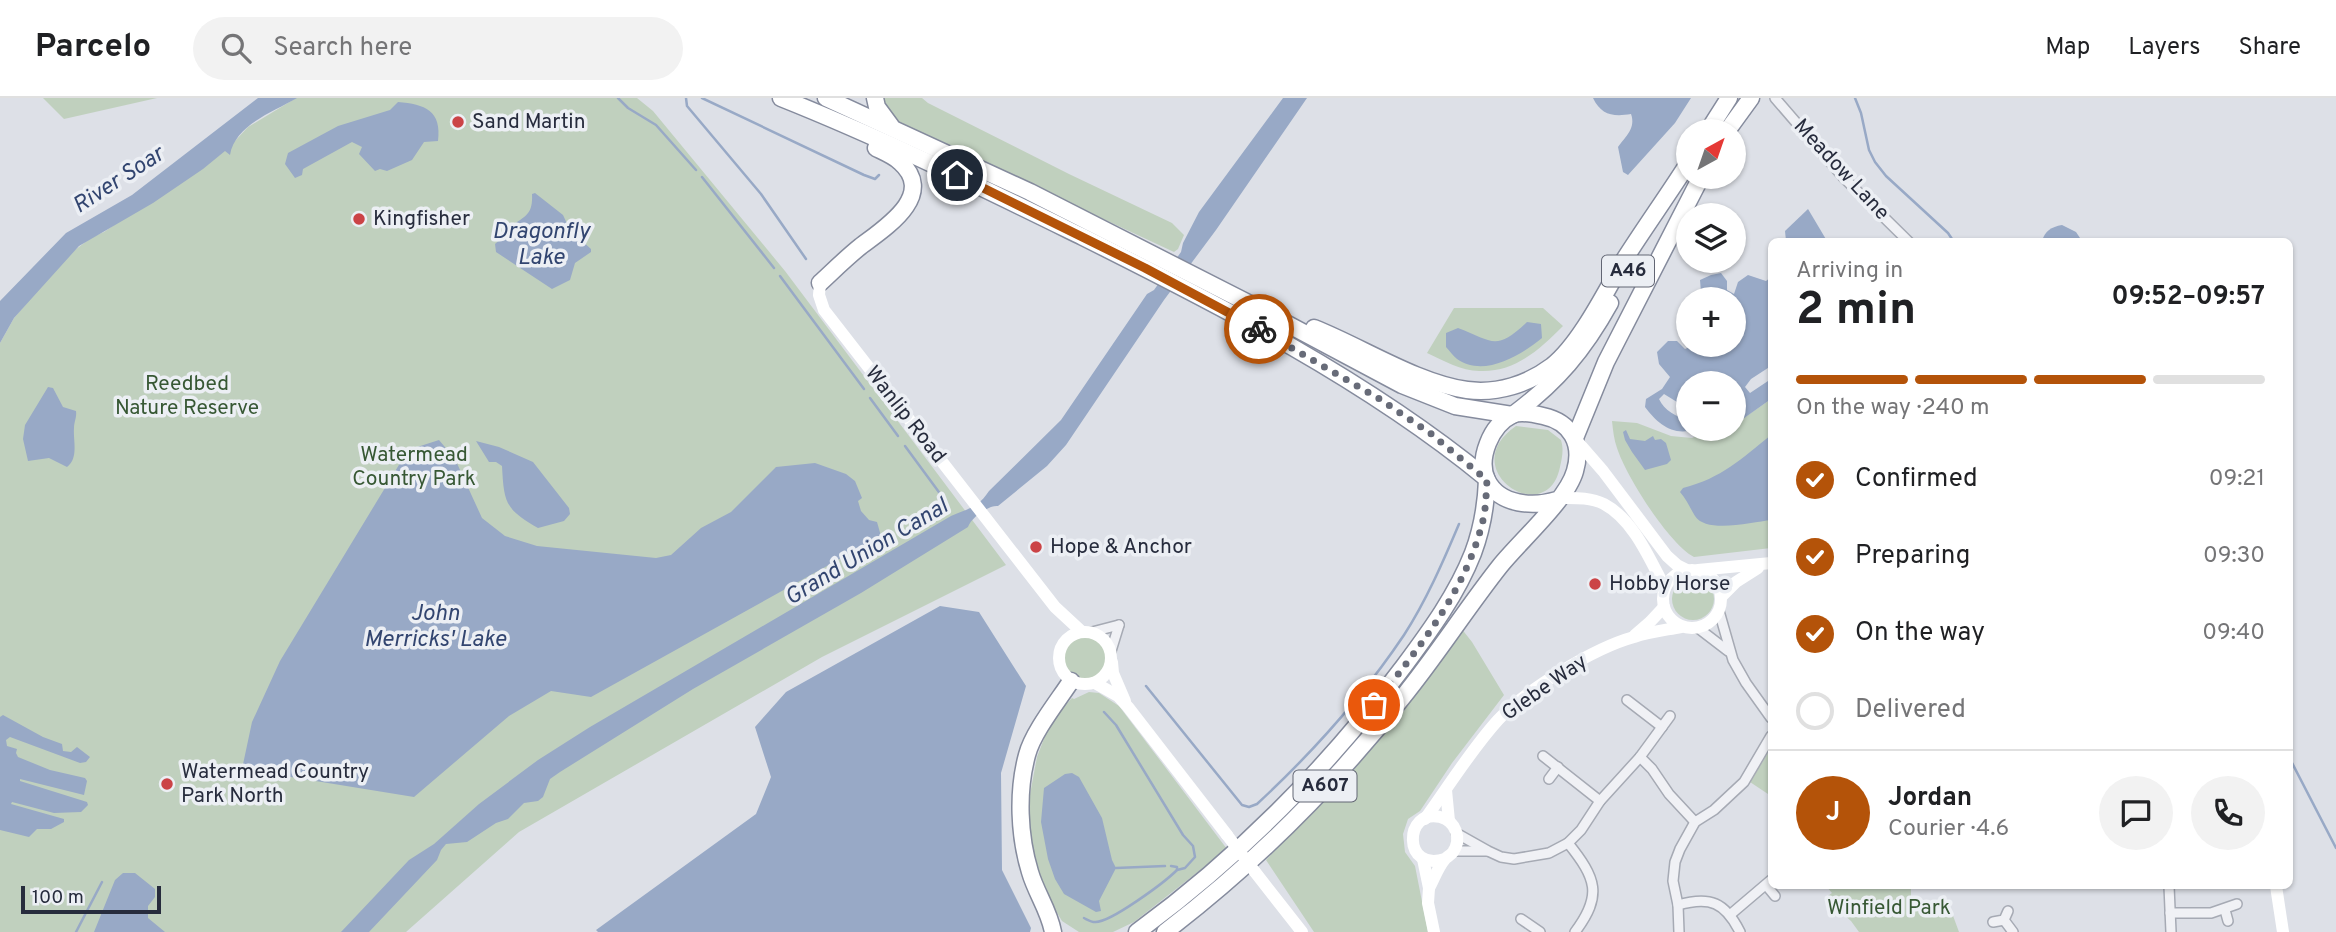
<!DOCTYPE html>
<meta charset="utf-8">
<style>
:root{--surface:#fff;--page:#f2f2f2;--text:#202124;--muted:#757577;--line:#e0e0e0;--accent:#b45309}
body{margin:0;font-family:Overpass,sans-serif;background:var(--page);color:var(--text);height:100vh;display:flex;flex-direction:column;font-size:26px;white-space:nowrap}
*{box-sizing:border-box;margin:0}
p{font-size:23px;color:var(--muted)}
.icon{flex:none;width:38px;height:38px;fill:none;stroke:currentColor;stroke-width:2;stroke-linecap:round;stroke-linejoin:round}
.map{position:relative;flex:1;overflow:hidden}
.details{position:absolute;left:1768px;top:140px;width:525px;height:651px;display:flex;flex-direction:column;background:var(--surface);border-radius:10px;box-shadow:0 2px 5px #0004}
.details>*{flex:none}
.needle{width:46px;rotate:40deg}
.controls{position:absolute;left:1676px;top:21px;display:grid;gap:14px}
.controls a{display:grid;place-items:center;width:70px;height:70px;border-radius:50%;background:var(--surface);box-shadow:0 2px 5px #0004;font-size:35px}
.scale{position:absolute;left:21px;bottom:18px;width:140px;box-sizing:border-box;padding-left:7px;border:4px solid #272c3d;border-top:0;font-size:19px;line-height:24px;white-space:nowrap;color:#272c3d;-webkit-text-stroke:5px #eceff4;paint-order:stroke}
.pin{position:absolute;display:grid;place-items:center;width:60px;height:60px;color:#fff;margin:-30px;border:4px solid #fff;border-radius:50%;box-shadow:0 2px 7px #0007}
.courier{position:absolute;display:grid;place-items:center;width:70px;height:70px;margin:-35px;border:5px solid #b45309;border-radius:50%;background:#fff;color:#222;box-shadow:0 2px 9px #0007}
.summary em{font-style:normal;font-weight:700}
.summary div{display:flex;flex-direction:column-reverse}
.summary{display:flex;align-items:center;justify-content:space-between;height:119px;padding:0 28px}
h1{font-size:46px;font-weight:700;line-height:52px}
.bar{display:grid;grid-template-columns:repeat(4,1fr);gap:10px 7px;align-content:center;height:84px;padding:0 28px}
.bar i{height:9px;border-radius:5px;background:var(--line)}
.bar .active{background:var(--accent)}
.bar p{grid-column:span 4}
.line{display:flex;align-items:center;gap:18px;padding:0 28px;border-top:2px solid var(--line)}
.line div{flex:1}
.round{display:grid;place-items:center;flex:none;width:74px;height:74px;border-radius:37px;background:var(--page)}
ol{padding:0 28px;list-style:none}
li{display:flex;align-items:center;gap:21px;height:77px}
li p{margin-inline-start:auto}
li .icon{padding:7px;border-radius:50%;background:var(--accent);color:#fff;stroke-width:4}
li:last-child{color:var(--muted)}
li i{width:38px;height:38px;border:4px solid var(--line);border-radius:50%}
header{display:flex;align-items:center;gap:42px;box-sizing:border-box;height:98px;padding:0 35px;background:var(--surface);border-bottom:2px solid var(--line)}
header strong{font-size:33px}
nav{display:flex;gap:38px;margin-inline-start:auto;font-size:24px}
.search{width:490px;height:63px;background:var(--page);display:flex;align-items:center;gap:18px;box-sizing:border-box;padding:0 24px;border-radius:38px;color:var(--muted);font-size:26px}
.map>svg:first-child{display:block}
.green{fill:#c0d0be}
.water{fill:#98a9c6}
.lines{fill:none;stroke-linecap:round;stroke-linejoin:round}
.stream{stroke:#98a9c6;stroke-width:2.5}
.street-casing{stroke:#a6aab4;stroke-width:12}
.highway-casing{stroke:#858b9d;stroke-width:19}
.street{stroke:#f0f1f5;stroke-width:9}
.secondary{stroke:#fff;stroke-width:12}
.highway{stroke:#fff;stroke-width:16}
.secondary-bridge{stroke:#fff;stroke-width:12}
.done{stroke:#676b78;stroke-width:7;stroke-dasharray:0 12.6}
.route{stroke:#b45309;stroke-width:9}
.poi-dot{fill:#cb4346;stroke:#eceff4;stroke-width:2.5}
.labels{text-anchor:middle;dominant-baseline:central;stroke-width:7;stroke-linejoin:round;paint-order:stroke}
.shield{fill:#eceff4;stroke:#626674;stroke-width:2}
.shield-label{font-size:19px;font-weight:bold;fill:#272c3d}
.poi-label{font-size:21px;fill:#272c3d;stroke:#eceff4;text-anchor:start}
.street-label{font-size:21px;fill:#272c3d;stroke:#eceff4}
.park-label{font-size:21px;fill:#375834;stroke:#eceff4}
.water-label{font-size:23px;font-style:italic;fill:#324570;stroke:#eceff4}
</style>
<header>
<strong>Parcelo</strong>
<div class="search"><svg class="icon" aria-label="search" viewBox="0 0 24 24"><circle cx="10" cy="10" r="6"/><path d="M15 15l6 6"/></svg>Search here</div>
<nav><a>Map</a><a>Layers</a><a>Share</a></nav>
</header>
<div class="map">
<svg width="2336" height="834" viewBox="0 0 2336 834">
<rect width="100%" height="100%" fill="#dde0e7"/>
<g class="green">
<polygon points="43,0 157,0 64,21"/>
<polygon points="296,0 637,0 653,13 785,173 1006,467 822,559 519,734 406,834 0,834 0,245 14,220 67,158 92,139 104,134 233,45 248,29"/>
<path d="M881,0h41l6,5 141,71 103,49 12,12 -6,14 -4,3 -266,-124c-10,-8 -24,-16 -27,-30z"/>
<path d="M1454,210h89l20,18c-23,23 -48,47 -84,45 -17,0 -37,-11 -52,-18z"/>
<path d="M1771,301v149l-77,9c-25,-13 -68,-81 -77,-109 -3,-8 -4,-18 -5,-27l25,2 34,13 21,2 19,-9h23v-12l7,3z"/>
<path d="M1516,328l32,4 13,10c3,10 1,18 -1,27 -13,64 -107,2 -44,-41z"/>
<circle cx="1693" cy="501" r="21"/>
<polygon points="1461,530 1472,544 1504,597 1452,665 1420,713 1408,721 1403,736 1405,754 1415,768 1428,834 1314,834 1266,762 1352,668"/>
<circle cx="1085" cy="560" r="26"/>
<polygon points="1089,594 1099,595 1119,608 1227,751 1134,824 1113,834 1079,834 1062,823 1041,788 1028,744 1028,707 1037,659 1047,633 1061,612 1072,600 1074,601"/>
<polygon points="1771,650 1771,698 1750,684"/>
<polygon points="1826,788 1911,788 1911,802 1952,815 1959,834 1859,834 1851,823 1825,800 1832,795"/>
</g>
<g class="water">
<path d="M258,0h39c-24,14 -62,27 -67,57l-5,-4 -22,18 -50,34 -74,43 -65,72 -14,25v-42l66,-68 66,-38z"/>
<path d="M1283,0h24l-91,132 -52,70 -98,145 -19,21 -49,40c-10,-1 -27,12 -30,21l-107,66 -168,96 -133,83 -10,7 -7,18 -5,4 -14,2 -16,16 -12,4 -29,19 -21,2 -5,6 -4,10 -68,72h-28l68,-72 25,-16 45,-40 59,-44 52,-33 361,-211c16,-7 27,-8 38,-25l72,-71 86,-126 7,-4 27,-38 2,-9 16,-31z"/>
<path d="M1593,0h98l-16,25 -47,52 -5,-3 -5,-25c8,-11 18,-19 13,-33 -18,3 -30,1 -38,-16z"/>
<path d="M398,4c27,2 44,9 40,39l-14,1 -12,18 -25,11 -7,-2 -5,2 -16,-17 3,-7 -10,-5 -49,27 -1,6 -7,3 -10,-14 3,-11 50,-27 52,-16z"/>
<path d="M535,95l28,22 7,15 21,19v3l-16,11 -5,17 -18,9 -56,-37 -1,-8c7,-5 9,-13 16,-18 15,-10 22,-12 21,-32z"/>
<polygon points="1808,111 1827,143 1786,143 1785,133"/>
<path d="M2062,127l14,7 6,9h-40c3,-10 9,-14 20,-16z"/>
<path d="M1721,175l6,8v9l7,4 4,-12 10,-7 18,6 5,-4v89l-20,13 -6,8 5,6 21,-14v20l-31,22 -6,-4v-34h-45v23l-12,-4 -13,-8 -5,5c5,11 18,19 30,20v10h7c-23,8 -38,-5 -51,-22l1,-8 16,-10 8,-12 -11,-13 -2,-12 11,-11h9l8,8 9,-4h40v-46h-29l-4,-7 -1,-12 11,-5z"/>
<path d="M1527,224l14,2 1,14c-21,17 -58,40 -85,21 -4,-3 -8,-9 -11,-12v-14l12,-5c35,13 37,24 69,-6z"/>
<path d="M48,289l5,1 10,19 13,4c1,6 -2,11 -2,17 -1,13 5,30 -7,39l-18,-9 -21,3 -5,-22 2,-14z"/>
<polygon points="1626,332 1630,341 1645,343 1653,338 1655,342 1661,341 1666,345 1671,362 1667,366 1645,372 1632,354 1625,342 1623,334"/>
<path d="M1771,337v85c-18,2 -65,14 -76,-4 -5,-8 -8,-16 -15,-24l3,-4c39,-10 58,-29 88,-53z"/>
<polygon points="439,342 455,361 482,420 505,438 537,448 656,460 671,457 701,430 731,414 776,369 815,365 846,376 855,383 862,400 858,403 861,413 869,422 877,424 881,438 591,599 551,593 509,618 414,699 242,671 252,624 280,563 408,352"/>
<path d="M476,343l23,6 34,15 36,46 1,6 -6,7 -26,7c-33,-19 -34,-25 -36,-62l-6,-4h-7z"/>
<polygon points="940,508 979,514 1026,588 1001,675 1002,772 1031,830 1030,834 598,834 596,832 756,716 771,679 755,629 786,594"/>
<polygon points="3,617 43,639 62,646 63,653 71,654 77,649 90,659 86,664 80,665 10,639 6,642 7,648 17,651 16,655 18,659 50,672 85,680 87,683 84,697 20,681 20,683 87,704 88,707 81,714 54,715 12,704 11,706 64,721 64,724 51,731 37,731 29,739 0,732 0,619"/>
<polygon points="1072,675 1079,679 1102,720 1112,762 1116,770 1099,803 1101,813 1096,814 1064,796 1055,781 1048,761 1041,724 1044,690 1065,676"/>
<polygon points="123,775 135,775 155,791 155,799 148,808 148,820 165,834 94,834 115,782"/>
</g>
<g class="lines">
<g class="stream">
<polyline points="618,0 628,10 656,27 696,72"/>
<polyline points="686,0 687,8 761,96 806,161"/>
<polyline points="702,0 864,77 875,81 879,77"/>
<polyline points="1855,0 1861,15 1869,52 1875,64 1886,78 1948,135 1954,144"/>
<polyline points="702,79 774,170"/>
<polyline points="780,178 864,291"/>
<polyline points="870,300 898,338"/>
<polyline points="905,348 944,401"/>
<path d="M1146,588l96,119 7,2 8,-3c54,-50 106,-108 147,-169 22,-34 39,-73 55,-111"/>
<polyline points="2289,659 2336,750"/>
<polyline points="1171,768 1177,769 1177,772"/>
<polyline points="1116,770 1165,768"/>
<path d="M1084,820c4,2 7,4 11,4 15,1 70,-40 82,-52l8,-2 10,-11 -2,-11 -10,-11 -67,-110 -12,-13"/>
<polyline points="76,834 102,784"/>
</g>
<g class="street-casing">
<g id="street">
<polyline points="1775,0 1844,80 1909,144"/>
<polyline points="1719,513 1733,562 1746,585 1771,620"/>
<polyline points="1698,530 1728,553"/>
<polyline points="1092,534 1119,527"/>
<polyline points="1111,553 1119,527"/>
<polyline points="1627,602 1662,629"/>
<polyline points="1543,658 1600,703"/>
<polyline points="1640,659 1652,671 1669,696 1695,724"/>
<polyline points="1549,681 1558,669"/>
<polyline points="1456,735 1488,753 1501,759 1514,761 1549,755 1568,745 1581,732 1600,703 1640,659 1670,618"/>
<path d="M1568,745c28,35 35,52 7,89"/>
<polyline points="1454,753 1487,753"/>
<polyline points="1766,787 1775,798"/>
<polyline points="2169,788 2171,834"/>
<path d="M1678,807c32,-9 47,-3 62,27"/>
<polyline points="2225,812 2228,823"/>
<polyline points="2170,815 2211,815 2237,806"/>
<polyline points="1731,816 1771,782"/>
<polyline points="1521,821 1540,834"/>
<polyline points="2004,822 2013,834"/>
<polyline points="1993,824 2004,822 2008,813"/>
<polyline points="1679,834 1678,807 1673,783 1675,764 1680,751 1695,724 1714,712 1744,684 1771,638"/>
</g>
</g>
<g class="highway-casing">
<g id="highway">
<path d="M781,0c103,41 202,90 302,139 140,70 282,142 403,241"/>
<polyline points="826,0 1030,94 1246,204 1402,287 1455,308 1512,317"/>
<polyline points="875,0 877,9 891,28"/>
<polyline points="1708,33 1729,0"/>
<polyline points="1727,33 1751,0"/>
<path d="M820,185c13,-12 26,-25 41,-37 24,-18 76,-51 39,-84 -6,-6 -16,-10 -24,-14"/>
<path d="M1314,230c48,19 103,55 153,62 31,4 61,-6 85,-24 28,-22 54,-75 72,-106 21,-33 44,-65 65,-98"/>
<path d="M1514,316c43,-32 70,-64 96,-111"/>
<polyline points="1575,340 1606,264 1701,79"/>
<path d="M1053,834c-4,-22 -17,-39 -23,-60 -11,-36 -13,-80 -3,-117 6,-23 31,-54 44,-74"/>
<path d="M1137,834c101,-74 192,-166 267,-266 26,-35 53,-72 69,-113 9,-24 13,-47 14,-73"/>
<path d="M1165,834c88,-67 169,-148 237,-234 35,-43 64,-89 98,-132 20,-25 67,-66 75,-95 8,-27 -4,-49 -32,-55 -9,-2 -23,-5 -31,-1 -21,10 -35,44 -25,65 13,26 47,27 70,20"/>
</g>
</g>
<use href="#street" class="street"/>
<g class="secondary">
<polyline points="820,185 819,197 824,212 1055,509 1082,534"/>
<polyline points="1576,342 1603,373 1667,458 1677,467 1687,472"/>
<path d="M1560,400c14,0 30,-1 44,6 30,16 46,56 61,84"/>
<circle cx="1692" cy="501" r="29"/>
<polyline points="1698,472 1771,465"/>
<polyline points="1721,499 1736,484 1758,470"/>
<circle cx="1085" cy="560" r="26"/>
<polyline points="1635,537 1650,524 1664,509"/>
<polyline points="1112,564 1113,575 1125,603"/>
<polyline points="1095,585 1118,598 1128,609 1227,737"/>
<polyline points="1446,692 1449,723"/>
<path d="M1425,721c24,-33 45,-68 73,-99 29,-31 96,-72 136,-83 15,-5 32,-7 47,-10"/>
<polyline points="1423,761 1429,790 1428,805 1434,834"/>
<polyline points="1255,774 1302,834"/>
<polyline points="2276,788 2283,834"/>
<path d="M1429,790c5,-9 9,-21 16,-29 2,-2 6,-4 8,-7 9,-13 3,-31 -13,-35 -36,-9 -38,56 5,42"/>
</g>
<use href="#highway" class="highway"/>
<polyline class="secondary-bridge" points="1227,737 1255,774"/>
</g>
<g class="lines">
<path class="done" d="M1259,231l119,69 52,35 57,47c-1,15 -1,30 -5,44 -17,68 -65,126 -108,181"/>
<polyline class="route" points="957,77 1145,170 1259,231"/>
</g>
<g class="poi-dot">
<circle cx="458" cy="24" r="7"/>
<circle cx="359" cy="121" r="7"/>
<circle cx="1036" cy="449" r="7"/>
<circle cx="1595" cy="486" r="7"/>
<circle cx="167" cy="686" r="7"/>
</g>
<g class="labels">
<g class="shield">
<rect x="1602" y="157.5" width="52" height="31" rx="5"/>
<rect x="1293.5" y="672.5" width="63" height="31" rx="5"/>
</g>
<g class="shield-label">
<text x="1628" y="173">A46</text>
<text x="1325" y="688">A607</text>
</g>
<g class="poi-label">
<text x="472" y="24">Sand Martin</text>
<text x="373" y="121">Kingfisher</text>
<text x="1050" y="449">Hope &amp; Anchor</text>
<text x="1609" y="486">Hobby Horse</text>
<text x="181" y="674">Watermead Country<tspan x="181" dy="24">Park North</tspan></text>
</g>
<g class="street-label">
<text transform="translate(1841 72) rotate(47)">Meadow Lane</text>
<text transform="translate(905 317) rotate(52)">Wanlip Road</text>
<text transform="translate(1545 590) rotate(-35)">Glebe Way</text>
</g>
<g class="park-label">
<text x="187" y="286">Reedbed<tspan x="187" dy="24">Nature Reserve</tspan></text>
<text x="414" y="357">Watermead<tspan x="414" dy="24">Country Park</tspan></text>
<text x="1889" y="810">Winfield Park</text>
</g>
<g class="water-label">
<text transform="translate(119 83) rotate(-33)">River Soar</text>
<text x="541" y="134">Dragonfly<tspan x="541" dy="26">Lake</tspan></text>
<text transform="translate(867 455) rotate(-31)">Grand Union Canal</text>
<text x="435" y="516">John<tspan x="435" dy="26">Merricks' Lake</tspan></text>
</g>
</g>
</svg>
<div class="controls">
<a><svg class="needle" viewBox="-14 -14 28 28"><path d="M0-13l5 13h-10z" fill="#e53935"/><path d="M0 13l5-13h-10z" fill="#757577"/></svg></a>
<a><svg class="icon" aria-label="layers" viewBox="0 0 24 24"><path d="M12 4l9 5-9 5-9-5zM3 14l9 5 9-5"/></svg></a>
<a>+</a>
<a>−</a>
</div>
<div class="scale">100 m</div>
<div class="pin" style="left:1374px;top:607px;background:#ea580c"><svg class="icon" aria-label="bag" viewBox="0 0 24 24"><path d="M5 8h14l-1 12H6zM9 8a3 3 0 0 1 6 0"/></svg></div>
<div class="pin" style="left:957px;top:77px;background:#1f2937"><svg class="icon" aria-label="home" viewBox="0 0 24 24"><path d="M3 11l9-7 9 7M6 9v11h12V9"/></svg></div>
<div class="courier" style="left:1259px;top:231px"><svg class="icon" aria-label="bike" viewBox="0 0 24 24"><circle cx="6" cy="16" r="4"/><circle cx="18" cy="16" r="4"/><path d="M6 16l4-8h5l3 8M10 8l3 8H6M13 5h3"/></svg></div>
<section class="details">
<div class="summary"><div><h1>2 min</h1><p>Arriving in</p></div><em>09:52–09:57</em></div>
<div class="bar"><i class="active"></i><i class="active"></i><i class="active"></i><i></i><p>On the way · 240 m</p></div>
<ol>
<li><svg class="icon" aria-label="check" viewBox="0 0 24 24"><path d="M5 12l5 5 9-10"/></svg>Confirmed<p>09:21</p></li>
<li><svg class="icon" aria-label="check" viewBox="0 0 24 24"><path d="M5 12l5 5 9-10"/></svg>Preparing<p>09:30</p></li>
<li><svg class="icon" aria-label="check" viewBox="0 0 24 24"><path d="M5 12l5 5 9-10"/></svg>On the way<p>09:40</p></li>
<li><i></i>Delivered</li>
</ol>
<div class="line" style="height:126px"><b class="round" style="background:var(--accent);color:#fff">J</b><div><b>Jordan</b><p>Courier · 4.6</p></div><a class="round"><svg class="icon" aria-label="chat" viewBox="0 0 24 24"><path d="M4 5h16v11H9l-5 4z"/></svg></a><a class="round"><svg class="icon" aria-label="phone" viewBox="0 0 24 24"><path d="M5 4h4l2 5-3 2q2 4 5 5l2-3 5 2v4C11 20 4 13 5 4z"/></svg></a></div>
</section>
</div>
